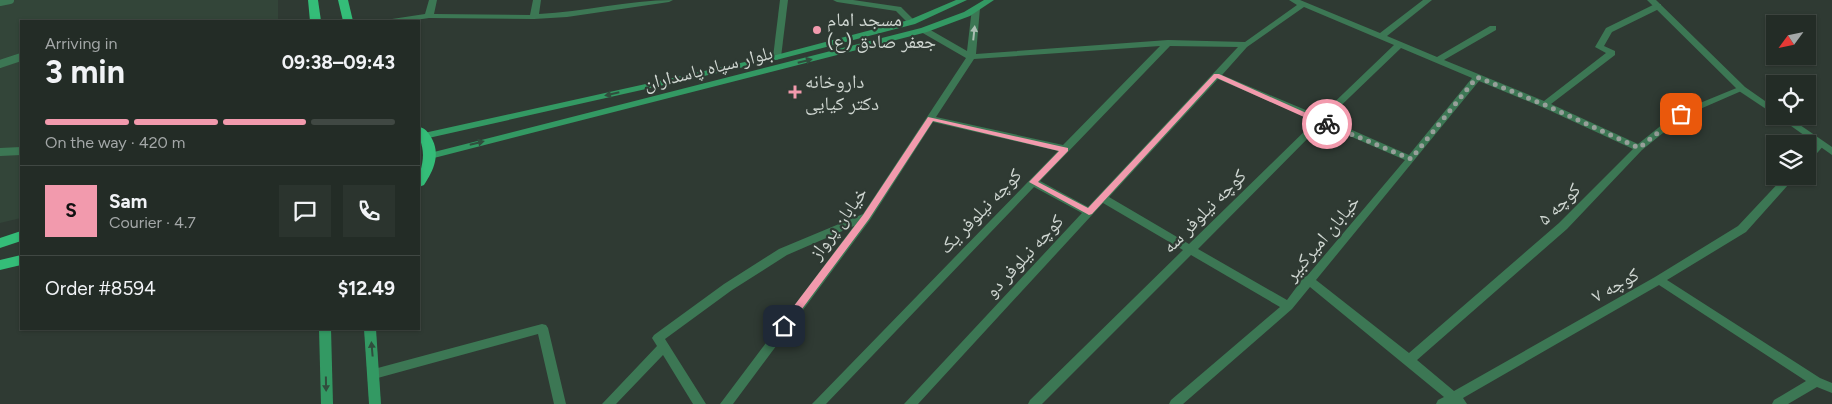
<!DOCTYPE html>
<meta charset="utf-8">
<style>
:root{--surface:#232c26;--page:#2b342e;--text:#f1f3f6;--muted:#a3a7a7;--line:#404843;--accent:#f29aad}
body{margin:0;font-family:Figtree,"Noto Naskh Arabic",sans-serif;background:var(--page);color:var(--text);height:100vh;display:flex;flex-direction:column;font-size:19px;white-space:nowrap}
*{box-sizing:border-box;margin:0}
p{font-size:16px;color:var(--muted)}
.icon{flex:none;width:28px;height:28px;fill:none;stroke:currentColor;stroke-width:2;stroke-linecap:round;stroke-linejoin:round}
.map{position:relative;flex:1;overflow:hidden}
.details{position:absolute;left:20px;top:20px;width:400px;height:310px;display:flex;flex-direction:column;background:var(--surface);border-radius:0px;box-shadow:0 1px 4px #0004,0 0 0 1px var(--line)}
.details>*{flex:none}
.needle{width:32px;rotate:237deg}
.tools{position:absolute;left:1766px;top:15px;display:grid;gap:10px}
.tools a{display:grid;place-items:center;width:50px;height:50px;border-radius:0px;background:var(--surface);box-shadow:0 1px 4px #0004,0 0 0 1px var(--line);font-size:25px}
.pin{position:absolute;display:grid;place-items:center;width:42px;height:42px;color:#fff;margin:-21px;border-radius:10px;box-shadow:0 2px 8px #0006}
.courier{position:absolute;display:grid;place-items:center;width:50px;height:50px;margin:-25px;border:4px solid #f29aad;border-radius:50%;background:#fff;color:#222;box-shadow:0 1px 6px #0007}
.overview em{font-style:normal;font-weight:700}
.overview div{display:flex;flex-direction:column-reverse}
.overview{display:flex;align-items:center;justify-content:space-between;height:85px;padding:0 25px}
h1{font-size:32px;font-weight:700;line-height:38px}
.bar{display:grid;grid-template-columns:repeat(4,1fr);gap:8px 5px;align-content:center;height:60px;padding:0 25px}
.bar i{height:6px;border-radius:4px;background:var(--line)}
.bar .selected{background:var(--accent)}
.bar p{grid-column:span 4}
.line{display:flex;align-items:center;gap:12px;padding:0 25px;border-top:1px solid var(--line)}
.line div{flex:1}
.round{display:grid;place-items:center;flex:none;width:52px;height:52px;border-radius:0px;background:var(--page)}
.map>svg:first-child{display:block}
.built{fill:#334539}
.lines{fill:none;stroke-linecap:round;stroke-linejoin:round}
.service{stroke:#3c7754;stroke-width:8}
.minor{fill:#3c7754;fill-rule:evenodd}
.tertiary{fill:#3c7754;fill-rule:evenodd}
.secondary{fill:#339963;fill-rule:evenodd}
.trunk{fill:#34bd78;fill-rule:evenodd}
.oneway{fill:#aabeb2}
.oneway2{fill:#304d3d}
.route{fill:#f29aad}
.done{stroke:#979f9a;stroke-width:5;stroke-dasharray:0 9}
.poi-dot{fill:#f29aad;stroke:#2f3a33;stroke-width:2}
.labels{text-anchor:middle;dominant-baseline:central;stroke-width:4.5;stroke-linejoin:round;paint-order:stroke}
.poi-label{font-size:19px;fill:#cfd6d1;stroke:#2f3a33;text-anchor:start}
.street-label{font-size:19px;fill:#cfd6d1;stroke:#2f3a33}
</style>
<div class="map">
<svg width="1832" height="404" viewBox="0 0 1832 404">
<rect width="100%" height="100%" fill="#2f3a33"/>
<polygon class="built" points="0,0 278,0 278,21 21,21 21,218 0,223"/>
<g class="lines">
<g class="service">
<polyline points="0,2 10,0"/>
<polyline points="0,64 21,57"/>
<polyline points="0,152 21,151"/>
</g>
<g class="minor">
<path d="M429,0h8l-3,14 96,1 3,-15h8l-2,14c44,-2 89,-14 134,-14l-4,2 -102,15 -33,2 -105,-1 -21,3h-20l4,-2 33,-5z"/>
<polygon points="780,0 788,0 781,57 777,60 773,57"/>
<polygon points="833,0 853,0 901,7 916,22 912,24 909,24 896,11 837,2"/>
<path d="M1289,0h11l80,33 43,-33h9l-45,36 50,21 53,-31h6v4l-52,30 100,41 62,-48 -11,-6 11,-19 49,-24h6v4l-49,24 -8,14 11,5v4l-64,49 87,40 40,-32 61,-25 3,-1 4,3 -62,27 -42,34 -75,79 -150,131 37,31 201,-114 83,-51 47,-50h11l-50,56 -79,48 153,98 12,5v10l-15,-6 -29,17h-16l2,-4 32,-19 -147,-96 -196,113 4,6h-31l2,-4 6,-3 -134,-110 -18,22 -109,95h-14l2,-4 109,-93 -89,-52 -149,149h-14l2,-4 153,-150 -80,-47 -185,201h-14l178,-191 -48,-26 -208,217h-14l246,-253 -125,-29 -63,98 -137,184h-13l134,-178 -67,29 -55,35 -67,49 41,65h-13l-30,-49 -47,49h-14l55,-58 -5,-8 2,-3 70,-51 55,-35 84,-35 103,-156 -45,-26v-4h6l40,23 5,-43 4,-2 4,2 -4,46 192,-14 77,2 52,-37zM1304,7l90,38 -74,71 -98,-41 25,-28zM1160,46l-97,99 -127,-28 38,-58zM1170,46l68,1 -150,160 -48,-26zM1401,48l71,30 -63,77 -82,-36zM1218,79l97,42 -126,123 -80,-47zM1479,81l63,26 91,42 -74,74 -150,130 -93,-73zM1322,124l83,36 -98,116 -3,1 -17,23 -89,-51z"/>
<polygon points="1820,141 1825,144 1811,160 1808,161 1808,152 1817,142"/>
<polygon points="542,324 546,325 548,328 566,404 554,404 538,334 374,379 370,377 368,374 370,371 374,369"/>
</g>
<g class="tertiary">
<polygon points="1647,0 1656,0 1745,87 1775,108 1775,115 1739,91"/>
<polygon points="1777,116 1787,116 1832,147 1832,155"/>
</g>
<g class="secondary">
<polygon points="956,0 967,0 915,24 780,59 424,139 419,136 424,133 776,55 909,20"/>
<polygon points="984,0 994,0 970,16 927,32 430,159 425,156 430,153 921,28 964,12"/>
<polygon points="319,329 331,329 333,404 321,404"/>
<polygon points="364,329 376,329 381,404 369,404"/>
</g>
<g class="trunk">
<polygon points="308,0 318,0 321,21 310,21"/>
<polygon points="338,0 348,0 353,21 343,21"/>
<path d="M419,127c6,1 9,5 12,10 10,17 3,33 -7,48l-5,2c-1,-12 4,-21 4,-32 0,-11 -5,-17 -4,-28z"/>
<polygon points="21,231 21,241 0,248 0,238"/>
<polygon points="21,255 21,265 0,270 0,260"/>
</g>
</g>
<defs><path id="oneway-solid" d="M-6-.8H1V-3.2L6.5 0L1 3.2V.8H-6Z" transform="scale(1.25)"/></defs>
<use class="oneway" href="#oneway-solid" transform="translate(974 33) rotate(-84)"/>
<g class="oneway2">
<use href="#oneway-solid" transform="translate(805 61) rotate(-14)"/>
<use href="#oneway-solid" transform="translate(612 94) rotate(167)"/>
<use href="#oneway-solid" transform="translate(477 143) rotate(-14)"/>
<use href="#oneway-solid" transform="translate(372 349) rotate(-95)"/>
<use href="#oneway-solid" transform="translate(326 384) rotate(89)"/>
</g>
<polygon class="route" points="1214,74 1219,74 1331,124 1324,126 1217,78 1092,214 1089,215 1029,182 1059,151 933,121 869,219 787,329 781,329 781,323 863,215 928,117 1068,148 1068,151 1038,182 1088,208"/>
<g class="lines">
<polyline class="done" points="1327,124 1411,159 1477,77 1545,105 1639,148 1681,114"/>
</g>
<g class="poi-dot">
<circle cx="817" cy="30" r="5"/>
<path d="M792.5 84.5h5v5h5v5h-5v5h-5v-5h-5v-5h5z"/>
</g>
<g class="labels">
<g class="poi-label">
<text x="827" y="19">مسجد امام<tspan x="827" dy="22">جعفر صادق (ع)</tspan></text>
<text x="805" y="81">داروخانه<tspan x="805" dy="22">دکتر کیایی</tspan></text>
</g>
<g class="street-label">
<text transform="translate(708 68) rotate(-14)">بلوار سپاه پاسداران</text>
<text transform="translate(1559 204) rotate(-44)">کوچه ۵</text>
<text transform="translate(980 211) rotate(-46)">کوچه نیلوفر یک</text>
<text transform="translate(1204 211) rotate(-45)">کوچه نیلوفر سه</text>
<text transform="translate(838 223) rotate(-54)">خیابان پرواز</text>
<text transform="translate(1322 238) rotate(-50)">خیابان امیرکبیر</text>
<text transform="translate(1024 256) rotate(-47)">کوچه نیلوفر دو</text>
<text transform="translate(1615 285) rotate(-29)">کوچه ۷</text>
</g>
</g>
</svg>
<div class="tools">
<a><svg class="needle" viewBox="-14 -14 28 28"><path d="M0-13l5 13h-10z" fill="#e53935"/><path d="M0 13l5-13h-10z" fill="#a3a7a7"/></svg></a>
<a><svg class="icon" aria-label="locate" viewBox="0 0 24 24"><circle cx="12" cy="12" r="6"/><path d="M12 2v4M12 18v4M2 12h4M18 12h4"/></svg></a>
<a><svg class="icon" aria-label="layers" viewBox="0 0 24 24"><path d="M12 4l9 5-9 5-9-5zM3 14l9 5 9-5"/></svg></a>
</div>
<div class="pin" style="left:1681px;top:114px;background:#ea580c"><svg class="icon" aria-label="bag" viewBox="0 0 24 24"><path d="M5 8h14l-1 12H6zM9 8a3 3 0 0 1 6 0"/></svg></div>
<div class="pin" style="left:784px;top:326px;background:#1f2937"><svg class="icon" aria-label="home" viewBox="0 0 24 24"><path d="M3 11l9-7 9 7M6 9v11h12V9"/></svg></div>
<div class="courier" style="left:1327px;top:124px"><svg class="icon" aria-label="bike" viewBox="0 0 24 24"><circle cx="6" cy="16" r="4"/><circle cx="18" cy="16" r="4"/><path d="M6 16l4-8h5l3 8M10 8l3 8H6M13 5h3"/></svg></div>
<section class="details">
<div class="overview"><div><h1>3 min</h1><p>Arriving in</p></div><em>09:38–09:43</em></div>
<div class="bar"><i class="selected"></i><i class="selected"></i><i class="selected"></i><i></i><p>On the way · 420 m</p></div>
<div class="line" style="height:90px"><b class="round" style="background:var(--accent);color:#111">S</b><div><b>Sam</b><p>Courier · 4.7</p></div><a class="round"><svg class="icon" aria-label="chat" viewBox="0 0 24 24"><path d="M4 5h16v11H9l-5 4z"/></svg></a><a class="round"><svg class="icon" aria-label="phone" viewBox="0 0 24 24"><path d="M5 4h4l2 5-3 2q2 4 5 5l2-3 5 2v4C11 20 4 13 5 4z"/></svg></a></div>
<div class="line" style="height:65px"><div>Order #8594</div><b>$12.49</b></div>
</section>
</div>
